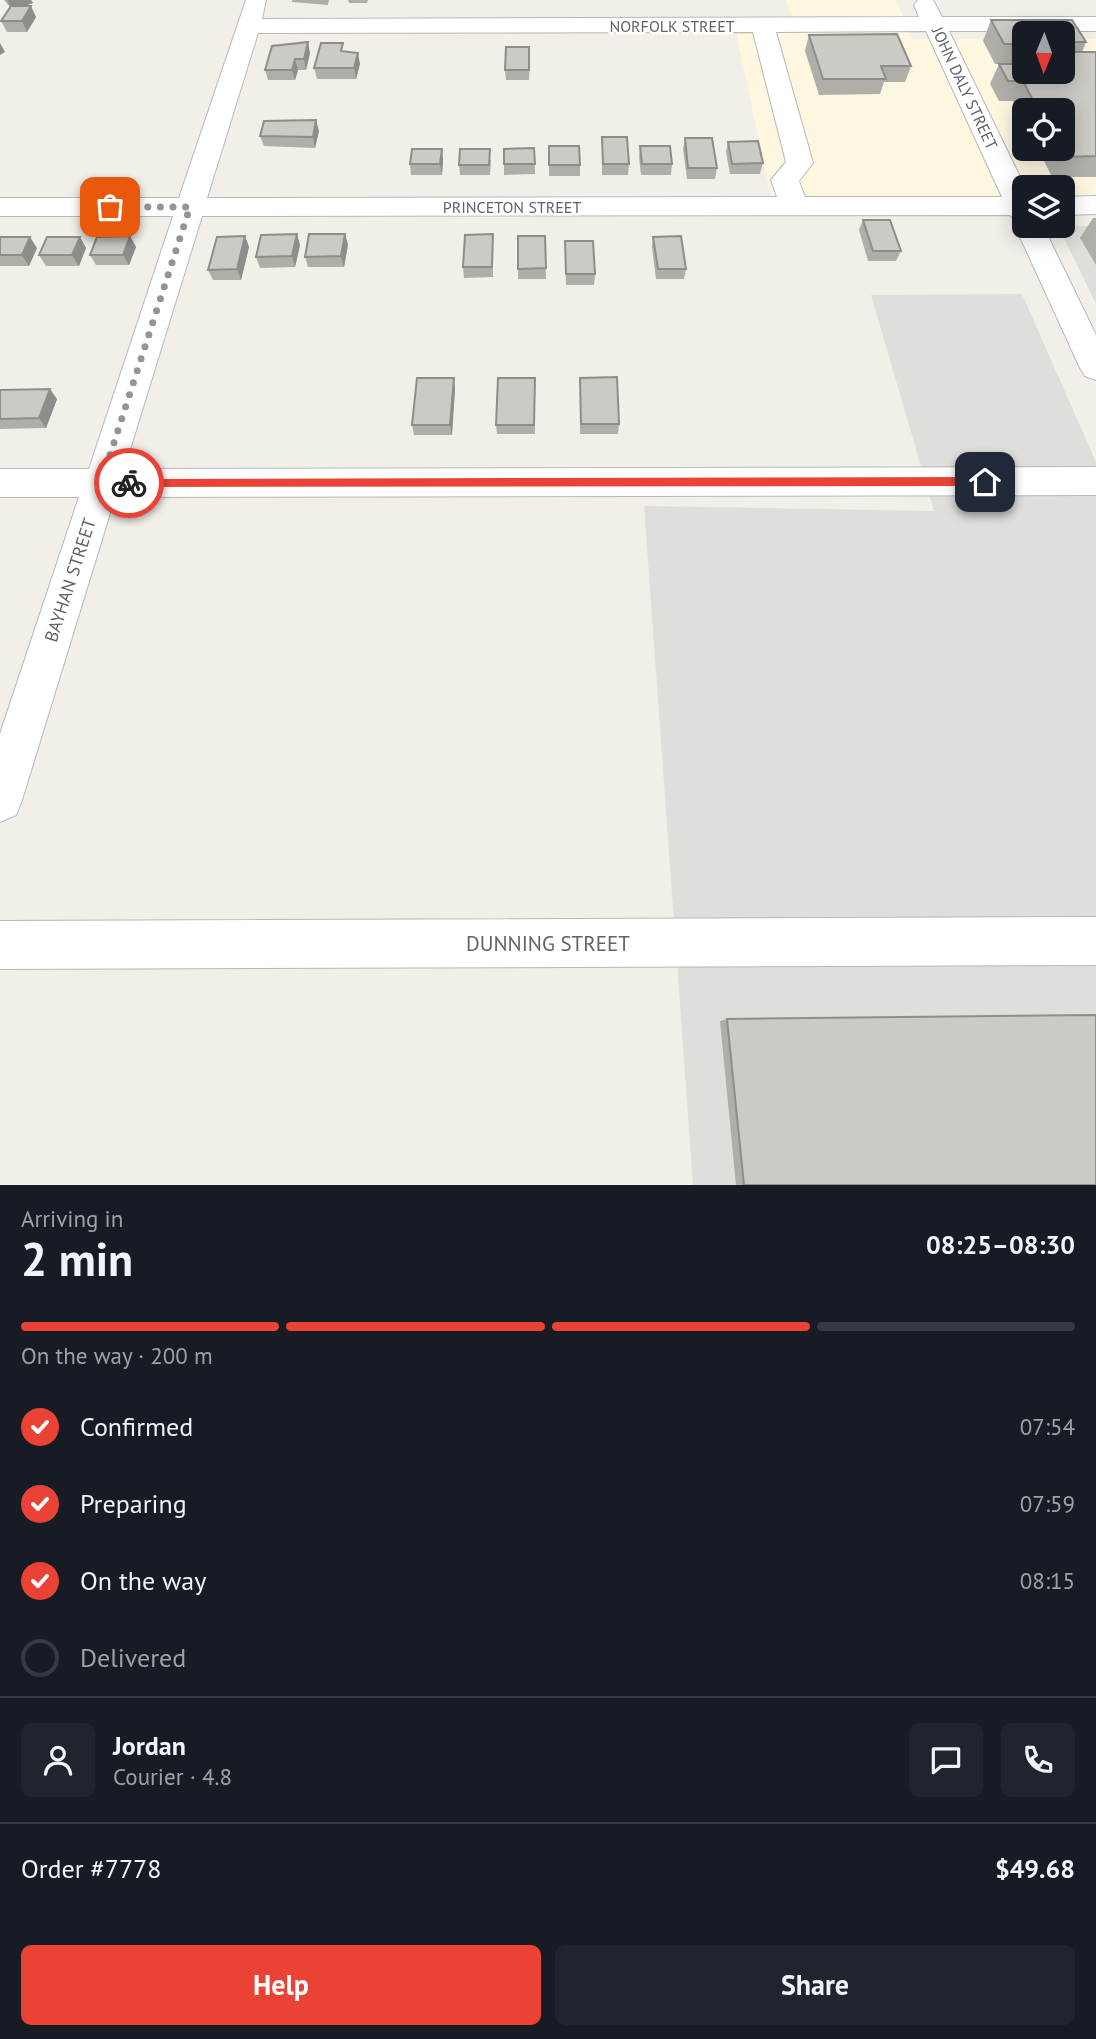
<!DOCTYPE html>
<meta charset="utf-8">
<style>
:root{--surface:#171b24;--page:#20242c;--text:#f1f3f6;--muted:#9ea1a6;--line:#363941;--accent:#ea4335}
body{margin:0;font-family:"PT Sans",sans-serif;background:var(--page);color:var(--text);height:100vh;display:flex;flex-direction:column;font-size:26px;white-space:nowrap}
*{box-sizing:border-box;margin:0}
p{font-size:23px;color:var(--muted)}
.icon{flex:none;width:38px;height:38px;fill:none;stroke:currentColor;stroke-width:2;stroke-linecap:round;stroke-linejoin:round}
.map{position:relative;height:1185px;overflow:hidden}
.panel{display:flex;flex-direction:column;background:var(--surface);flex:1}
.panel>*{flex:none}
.needle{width:46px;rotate:181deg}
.tools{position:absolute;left:1012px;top:21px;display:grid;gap:14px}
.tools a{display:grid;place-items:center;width:63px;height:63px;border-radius:10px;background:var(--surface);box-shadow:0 4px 18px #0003;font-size:35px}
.pin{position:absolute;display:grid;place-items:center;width:60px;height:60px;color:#fff;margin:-30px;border-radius:14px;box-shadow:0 4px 10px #0006}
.courier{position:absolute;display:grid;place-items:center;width:70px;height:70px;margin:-35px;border:5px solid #ea4335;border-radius:50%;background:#fff;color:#222;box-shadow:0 2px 9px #0007}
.overview em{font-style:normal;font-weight:600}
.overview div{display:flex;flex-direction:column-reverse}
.overview{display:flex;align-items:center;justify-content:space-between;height:119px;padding:0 21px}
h1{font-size:46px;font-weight:600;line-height:52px}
.bar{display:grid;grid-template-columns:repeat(4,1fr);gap:10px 7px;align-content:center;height:84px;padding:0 21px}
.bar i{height:9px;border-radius:5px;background:var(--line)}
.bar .on{background:var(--accent)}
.bar p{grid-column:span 4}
.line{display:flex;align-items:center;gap:18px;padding:0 21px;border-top:2px solid var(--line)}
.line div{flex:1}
.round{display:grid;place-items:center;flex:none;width:74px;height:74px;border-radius:10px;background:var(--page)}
ol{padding:0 21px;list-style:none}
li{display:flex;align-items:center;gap:21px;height:77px}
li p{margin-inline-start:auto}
li .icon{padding:7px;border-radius:50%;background:var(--accent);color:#fff;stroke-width:4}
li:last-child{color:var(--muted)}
li i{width:38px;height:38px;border:4px solid var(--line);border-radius:50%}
.primary-button{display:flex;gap:14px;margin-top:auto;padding:14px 21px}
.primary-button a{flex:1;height:80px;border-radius:10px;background:var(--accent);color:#fff;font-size:28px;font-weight:600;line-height:80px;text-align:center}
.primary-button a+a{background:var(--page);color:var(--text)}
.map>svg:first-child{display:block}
.commercial{fill:#fef7e0;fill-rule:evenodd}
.industrial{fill:#e0deda}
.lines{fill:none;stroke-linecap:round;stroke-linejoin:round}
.minor-casing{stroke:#b5b8bc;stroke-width:2}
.minor{fill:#fff;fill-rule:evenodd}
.wall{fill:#afaea9;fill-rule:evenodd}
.shaded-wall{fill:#8f8d8a}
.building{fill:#cccac5;stroke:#8f8d8a;stroke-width:2}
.route{fill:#ea4335}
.done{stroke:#929495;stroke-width:7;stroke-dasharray:0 12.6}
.labels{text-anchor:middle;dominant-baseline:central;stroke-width:5;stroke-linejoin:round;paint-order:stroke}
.far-street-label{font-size:16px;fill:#5f6368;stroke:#fff}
.street-label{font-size:18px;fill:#5f6368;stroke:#fff}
.near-street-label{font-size:21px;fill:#5f6368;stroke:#fff}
</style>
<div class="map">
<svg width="1096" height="1185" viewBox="0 0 1096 1185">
<rect width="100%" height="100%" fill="#f1efe8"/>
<path class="commercial" d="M786,0h110l17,39h111v33h38v-33h34v160h-34v-12h-38v12l-245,1 -9,-8 -37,-174h59zM1024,110h38v39h-38z"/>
<g class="industrial">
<polygon points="1058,226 1096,226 1096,304"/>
<polygon points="1022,294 1096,462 1096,1185 693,1185 644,506 934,511 871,295"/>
</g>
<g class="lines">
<g class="minor-casing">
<g id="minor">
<path d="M246,0h20l-4,19 657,-2 -5,-12 4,-5h15l9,17h154v14h-147l76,156 -1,39h19l53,109v45l-11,-4 -5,-8 -65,-142 2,-4 -7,-7 -808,1 -78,253 972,-2v28l-981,2 -93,303 -6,15 -16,7v-88l79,-237h-79v-28h89l84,-253h-173v-18h179zM926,31l76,166h-197l-6,-16 14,-18 -37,-131zM753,32l33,130 -15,18 6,17 -570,1 51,-165z"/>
<polygon points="1096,196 1096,214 1062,215 1062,197"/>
<polygon points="1096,917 1096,965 0,969 0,921"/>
</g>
</g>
<use href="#minor" class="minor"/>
</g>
<g class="wall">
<polygon points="4,0 31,0 33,3 24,6 36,17 27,32 7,32 1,21 10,7"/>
<polygon points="292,0 329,0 328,5 292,2"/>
<polygon points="348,0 368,0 367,3 349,3"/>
<path d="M991,20h81l14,22 -4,10h14v125h-44l-12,-24h-6l-2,-4h30v-39h-38v23l-3,-6 2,-5 -10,-21h-14l-9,-17 9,-20h-4l-12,-23zM1024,33h38v39h-38z"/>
<polygon points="809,35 911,66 905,82 884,82 880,94 819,95 805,51"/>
<polygon points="345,52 360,64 356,79 317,79 314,68"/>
<polygon points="310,53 306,70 298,70 295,80 268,80 265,70"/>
<polygon points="530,58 529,80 506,80 505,70"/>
<polygon points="319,131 315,148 264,146 260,136"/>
<polygon points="602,137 629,164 628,175 602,175"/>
<polygon points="685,138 717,168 715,179 687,179 683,149"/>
<polygon points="728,142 763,163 760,174 730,174 726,152"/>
<polygon points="549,146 580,165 580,176 549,176"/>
<polygon points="640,146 672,164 671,175 641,175 639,157"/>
<polygon points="534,148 535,174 504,175 504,164"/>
<polygon points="443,159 442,175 411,175 410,164"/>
<polygon points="491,160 490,175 460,175 459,165"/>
<polygon points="1093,218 1096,218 1096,265 1080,238"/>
<polygon points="863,220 901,251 896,261 868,261 859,230"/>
<polygon points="345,234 348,245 344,267 308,267 305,257"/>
<polygon points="493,234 493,277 464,278 463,267"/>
<polygon points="130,236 136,247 129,265 96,265 90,255"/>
<polygon points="245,236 249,247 241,280 213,280 208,270"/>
<polygon points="518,236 545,236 546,279 518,279"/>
<polygon points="0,237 37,248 29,266 0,266"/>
<polygon points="80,237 86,248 79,266 46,266 39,255"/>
<polygon points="653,237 686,269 684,279 656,279 652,247"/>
<polygon points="565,241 595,274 594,285 566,285"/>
<polygon points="300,245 295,267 260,268 256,257"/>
<polygon points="535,378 535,434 497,434 496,425"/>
<polygon points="580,378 619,424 618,434 580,434"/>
<polygon points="455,388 452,435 414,435 412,425"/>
<polygon points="0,390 57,399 46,428 0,429"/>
<polygon points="727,1019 1096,1185 736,1185 720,1021"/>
</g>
<g class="shaded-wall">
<polygon points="7,0 31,0 33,3 12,10"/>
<polygon points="31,6 36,17 27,32 22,21"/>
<polygon points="308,42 310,53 306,70 304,59"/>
<polygon points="0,43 5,52 0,55"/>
<polygon points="358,53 360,64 356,79 354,68"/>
<polygon points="295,59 298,70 295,80 292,70"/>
<polygon points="316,120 319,131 315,148 313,137"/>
<polygon points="442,149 443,159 442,175 440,164"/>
<polygon points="297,234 300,245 295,267 292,256"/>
<polygon points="345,234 348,245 344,267 341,256"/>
<polygon points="130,236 136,247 129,265 123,255"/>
<polygon points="245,236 249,247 241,280 237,269"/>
<polygon points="30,237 37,248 29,266 22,255"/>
<polygon points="80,237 86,248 79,266 72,255"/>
<polygon points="454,378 455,388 452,435 450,425"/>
<polygon points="50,389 57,399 46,428 39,418"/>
</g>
<g class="building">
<polygon points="11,6 31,6 22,21 1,21"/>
<polygon points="991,20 1072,20 1086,42 1062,42 1062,33 1024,33 1024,44 1004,44"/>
<polygon points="897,34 911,66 881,66 886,79 823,79 809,35"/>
<polygon points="308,42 304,59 295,59 292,70 265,70 272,46"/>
<polygon points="321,43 343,43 341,51 358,53 354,68 314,68"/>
<polygon points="1062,46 1064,46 1067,52 1096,52 1096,156 1064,157 1060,149 1062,149 1062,110 1033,110 1031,106 1036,106 1023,81 1008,81 999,64 1024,64 1024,72 1062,72"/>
<polygon points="506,47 529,47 529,70 505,70"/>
<polygon points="316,120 313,137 260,136 264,121"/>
<polygon points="602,137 627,137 629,164 603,164"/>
<polygon points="685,138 712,138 717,168 688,168"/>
<polygon points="758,141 763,163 732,164 728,142"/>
<polygon points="549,146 579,146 580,165 549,165"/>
<polygon points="640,146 670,146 672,164 642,164"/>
<polygon points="534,148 535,164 504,164 504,149"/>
<polygon points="412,149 442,149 440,164 410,164"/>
<polygon points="460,149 490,149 489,165 459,165"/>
<polygon points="863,220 890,220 901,251 873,251"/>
<polygon points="297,234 292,256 256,257 261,235"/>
<polygon points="309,234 345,234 341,256 305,257"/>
<polygon points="493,234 492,267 463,267 465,235"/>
<polygon points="130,236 123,255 90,255 97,237"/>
<polygon points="245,236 237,269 208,270 217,237"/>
<polygon points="518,236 545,236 546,268 518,269"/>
<polygon points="681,236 686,269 658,269 653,237"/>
<polygon points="0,237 30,237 22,255 0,255"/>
<polygon points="47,237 80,237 72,255 39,255"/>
<polygon points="565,241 593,241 595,274 566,274"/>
<polygon points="617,377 619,424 581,424 580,378"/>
<polygon points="417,378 454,378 450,425 412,425"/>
<polygon points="498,378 535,378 534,425 496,425"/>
<polygon points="50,389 39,418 0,419 0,390"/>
<polygon points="1096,1015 1096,1185 744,1185 727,1019"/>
</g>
<polygon class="route" points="985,477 991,482 985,486 129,487 124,483 129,479"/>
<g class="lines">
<polyline class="done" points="110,207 190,207 101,483 129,483"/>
</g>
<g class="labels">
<g class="far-street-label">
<text x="672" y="26">NORFOLK STREET</text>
<text transform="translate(965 88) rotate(65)">JOHN DALY STREET</text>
<text x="512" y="207">PRINCETON STREET</text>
</g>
<g class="street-label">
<text transform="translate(70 580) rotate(-72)">BAYHAN STREET</text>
</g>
<g class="near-street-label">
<text x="548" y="943">DUNNING STREET</text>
</g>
</g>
</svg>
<div class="tools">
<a><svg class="needle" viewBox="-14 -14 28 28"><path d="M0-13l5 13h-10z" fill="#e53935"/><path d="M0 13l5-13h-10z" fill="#9ea1a6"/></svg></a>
<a><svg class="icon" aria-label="locate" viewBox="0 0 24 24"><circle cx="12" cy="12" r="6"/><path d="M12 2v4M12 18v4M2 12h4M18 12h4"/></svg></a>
<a><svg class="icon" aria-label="layers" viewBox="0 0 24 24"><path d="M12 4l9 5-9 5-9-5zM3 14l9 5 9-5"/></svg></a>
</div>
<div class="pin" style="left:110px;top:207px;background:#ea580c"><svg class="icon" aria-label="bag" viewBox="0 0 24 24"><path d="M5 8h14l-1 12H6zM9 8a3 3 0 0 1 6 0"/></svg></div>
<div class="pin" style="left:985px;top:482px;background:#1f2937"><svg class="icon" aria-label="home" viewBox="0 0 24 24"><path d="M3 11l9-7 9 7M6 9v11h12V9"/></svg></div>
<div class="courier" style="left:129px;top:483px"><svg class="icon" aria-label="bike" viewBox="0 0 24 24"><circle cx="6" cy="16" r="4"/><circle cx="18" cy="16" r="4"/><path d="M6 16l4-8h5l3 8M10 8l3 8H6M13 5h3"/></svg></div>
</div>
<section class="panel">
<div class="overview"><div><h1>2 min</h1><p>Arriving in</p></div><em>08:25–08:30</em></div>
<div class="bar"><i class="on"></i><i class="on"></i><i class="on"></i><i></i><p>On the way · 200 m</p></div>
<ol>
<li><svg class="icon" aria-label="check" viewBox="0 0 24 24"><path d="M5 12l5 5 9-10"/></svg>Confirmed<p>07:54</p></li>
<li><svg class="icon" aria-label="check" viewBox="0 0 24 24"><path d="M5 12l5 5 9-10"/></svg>Preparing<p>07:59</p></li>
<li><svg class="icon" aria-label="check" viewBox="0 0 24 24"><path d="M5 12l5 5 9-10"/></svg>On the way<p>08:15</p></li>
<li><i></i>Delivered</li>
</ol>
<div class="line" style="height:126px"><a class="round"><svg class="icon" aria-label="person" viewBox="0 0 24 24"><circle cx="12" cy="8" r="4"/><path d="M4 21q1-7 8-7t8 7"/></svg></a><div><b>Jordan</b><p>Courier · 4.8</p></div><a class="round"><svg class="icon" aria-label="chat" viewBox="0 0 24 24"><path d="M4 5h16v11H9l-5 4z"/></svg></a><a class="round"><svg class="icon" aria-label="phone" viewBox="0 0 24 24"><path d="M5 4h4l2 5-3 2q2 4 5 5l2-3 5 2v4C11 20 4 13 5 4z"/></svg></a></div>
<div class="line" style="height:91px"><div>Order #7778</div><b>$49.68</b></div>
<div class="primary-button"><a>Help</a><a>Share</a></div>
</section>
